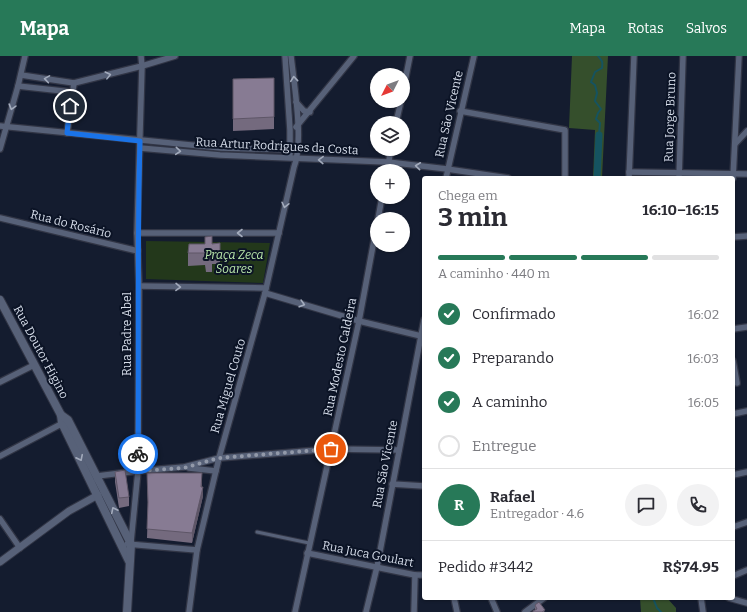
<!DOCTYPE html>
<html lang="pt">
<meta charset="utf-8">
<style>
:root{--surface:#fff;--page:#f2f2f3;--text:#2b2b33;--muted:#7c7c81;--line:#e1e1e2;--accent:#277958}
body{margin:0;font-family:Bitter,serif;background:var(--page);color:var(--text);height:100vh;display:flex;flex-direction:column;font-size:15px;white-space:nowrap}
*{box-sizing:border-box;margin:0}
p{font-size:13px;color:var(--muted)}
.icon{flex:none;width:22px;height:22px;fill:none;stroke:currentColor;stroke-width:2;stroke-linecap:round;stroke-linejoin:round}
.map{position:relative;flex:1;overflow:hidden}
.sheet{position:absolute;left:422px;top:120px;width:313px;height:424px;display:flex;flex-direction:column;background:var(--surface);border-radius:4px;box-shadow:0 1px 3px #0004}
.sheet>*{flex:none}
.needle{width:26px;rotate:228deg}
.tools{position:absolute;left:370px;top:12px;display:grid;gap:8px}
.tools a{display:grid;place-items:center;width:40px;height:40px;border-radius:50%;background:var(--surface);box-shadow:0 1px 3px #0004;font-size:20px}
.pin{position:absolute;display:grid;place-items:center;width:34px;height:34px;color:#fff;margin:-17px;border:2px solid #fff;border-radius:50%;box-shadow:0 1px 4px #0007}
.courier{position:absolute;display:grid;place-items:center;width:40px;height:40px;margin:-20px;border:3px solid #1a73e8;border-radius:50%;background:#fff;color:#222;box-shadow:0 1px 5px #0007}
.headline em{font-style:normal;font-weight:700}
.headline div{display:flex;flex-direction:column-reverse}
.headline{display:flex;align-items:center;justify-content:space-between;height:68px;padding:0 16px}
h1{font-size:26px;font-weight:700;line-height:30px}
.bar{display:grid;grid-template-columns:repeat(4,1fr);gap:6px 4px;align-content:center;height:48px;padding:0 16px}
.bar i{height:5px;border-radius:3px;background:var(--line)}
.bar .active{background:var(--accent)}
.bar p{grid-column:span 4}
.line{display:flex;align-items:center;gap:10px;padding:0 16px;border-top:1px solid var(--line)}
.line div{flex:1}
.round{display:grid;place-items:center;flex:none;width:42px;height:42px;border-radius:21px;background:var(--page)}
ol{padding:0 16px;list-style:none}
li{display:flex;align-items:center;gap:12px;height:44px}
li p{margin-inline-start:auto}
li .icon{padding:4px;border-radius:50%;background:var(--accent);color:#fff;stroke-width:4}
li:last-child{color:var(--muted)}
li i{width:22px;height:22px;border:2px solid var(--line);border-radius:50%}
header{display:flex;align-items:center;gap:24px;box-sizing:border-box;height:56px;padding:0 20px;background:var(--accent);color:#fff}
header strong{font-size:19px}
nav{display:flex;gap:22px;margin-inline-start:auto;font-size:14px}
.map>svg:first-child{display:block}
.green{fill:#23381b}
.forest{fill:#354f2c}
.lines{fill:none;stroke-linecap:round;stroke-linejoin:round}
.stream{stroke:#155360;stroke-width:2}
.canal{stroke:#155360;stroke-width:7}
.service-casing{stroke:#313545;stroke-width:5}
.minor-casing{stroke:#313545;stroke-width:8}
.tertiary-casing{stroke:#313545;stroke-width:9}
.secondary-casing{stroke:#313545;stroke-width:10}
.service{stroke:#576178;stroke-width:3}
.minor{stroke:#576178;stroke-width:5.5}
.tertiary{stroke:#576178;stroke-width:7}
.secondary{stroke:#576178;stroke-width:8}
.wall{fill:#746a7e}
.shaded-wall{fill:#5e5667}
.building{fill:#877b93;stroke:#5e5667}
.oneway{stroke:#a3abbc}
.done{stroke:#9299a9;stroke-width:4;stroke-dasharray:0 7.2}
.route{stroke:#1a73e8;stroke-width:5}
.labels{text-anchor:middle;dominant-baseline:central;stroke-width:4;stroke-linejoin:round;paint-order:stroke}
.street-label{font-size:12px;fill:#d6ddea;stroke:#0b1325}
.park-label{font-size:12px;font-style:italic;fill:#bbe9ac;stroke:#0b1325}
</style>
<header>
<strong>Mapa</strong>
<nav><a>Mapa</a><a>Rotas</a><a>Salvos</a></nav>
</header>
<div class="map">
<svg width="747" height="556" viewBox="0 0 747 556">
<rect width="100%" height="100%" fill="#141c2f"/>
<polygon class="green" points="146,185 270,187 263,227 146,223"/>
<g class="forest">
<polygon points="572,0 608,0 602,122 593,122 595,74 569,72"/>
<polygon points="640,542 667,542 676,552 676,556 641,556"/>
</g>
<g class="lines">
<g class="stream">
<path d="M598,0c4,5 5,5 4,12l-7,4 -4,10 4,3 2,8 -2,8 6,8 -3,4 -2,6 4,4 -1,12"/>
<polyline points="653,542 657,552 661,556"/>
</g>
<polyline class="canal" points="597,122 599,79"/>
<g class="service-casing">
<polyline id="service" points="257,476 309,487"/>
</g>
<g class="minor-casing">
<g id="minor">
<polyline points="285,0 290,74 290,98"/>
<polyline points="21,19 74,27 142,10 175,0"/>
<polyline points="18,30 72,36"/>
<polyline points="403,35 410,0"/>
<polyline points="296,46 304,55 310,56"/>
<polyline points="460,55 565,74 565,122"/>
<polyline points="396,67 401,45"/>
<polyline points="0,70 221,92 298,94"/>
<polyline points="296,71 354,0"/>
<polyline points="67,77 74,27"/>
<polyline points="735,88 747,75"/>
<polyline points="140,92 220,99 388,106 447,113 508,122"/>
<polyline points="0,93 18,30 25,0"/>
<polyline points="387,115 391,93"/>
<polyline points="629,116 747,118"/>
<polyline points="446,122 474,0"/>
<polyline points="629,122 634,0"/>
<polyline points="679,122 683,0"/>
<polyline points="733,122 739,0"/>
<polyline points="0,162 138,195"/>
<polyline points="378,163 382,141"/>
<polyline points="137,177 279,177"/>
<polyline points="733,181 747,180"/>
<polyline points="139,230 266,232"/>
<polyline points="265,237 359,265 421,280"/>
<polyline points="733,273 747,271"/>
<polyline points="733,305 737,327"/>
<polyline points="0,326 34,309"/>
<polyline points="733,358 747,355"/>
<polyline points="0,400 65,366"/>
<polyline points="189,412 216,415"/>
<polyline points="733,419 747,416"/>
<polyline points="97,424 97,420 138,415 184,411 219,402 331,393 399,394"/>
<polyline points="392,428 424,430"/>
<polyline points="0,463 20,492"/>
<polyline points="733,471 747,466"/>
<polyline points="131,486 138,415 139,230 137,177 142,10 141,0"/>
<polyline points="127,488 197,494"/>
<polyline points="307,497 415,519 424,519"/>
<polyline points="733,520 747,514"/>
<polyline points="454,542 457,556"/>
<polyline points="491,542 497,556"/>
<polyline points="701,542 703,556"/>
<polyline points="729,542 747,547"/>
<path d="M189,556l8,-62 22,-92 46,-165 29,-126c10,-25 0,-83 -3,-111"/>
<polyline points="295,556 359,265 377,168"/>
<polyline points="366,556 377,511 424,264"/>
<polyline points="414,556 415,519"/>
<polyline points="525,556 544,542"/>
</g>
</g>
<g class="tertiary-casing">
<polyline id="tertiary" points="0,506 69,455 98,439"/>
</g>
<g class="secondary-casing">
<g id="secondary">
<polyline points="0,244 61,359 62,367 129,505"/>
<polyline points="61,359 68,364 131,488 127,556"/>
</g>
</g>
<use href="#service" class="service"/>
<use href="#minor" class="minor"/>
<use href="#tertiary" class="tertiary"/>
<use href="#secondary" class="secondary"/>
</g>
<g class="wall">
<polygon points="274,22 274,73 233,75 233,23"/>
<polygon points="220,187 220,208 212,208 212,216 206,216 205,209 188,210 188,197 205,188"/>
<polygon points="115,416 129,441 129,450 119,452 115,426"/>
<polygon points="147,417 202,427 202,431 203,440 192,487 147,482 148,451"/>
<polygon points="535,549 545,556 533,556 535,554"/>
</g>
<polygon class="shaded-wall" points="202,417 202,437 203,431 203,440 192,487 192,477 201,431"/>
<g class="building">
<polygon points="274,22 274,61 233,63 233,23"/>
<polygon points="212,180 212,188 220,187 220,195 212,196 212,204 206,204 205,197 188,197 189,188 205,188 205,181"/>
<polygon points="125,414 129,441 119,442 115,416"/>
<polygon points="147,417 202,417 201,431 203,431 192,477 147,473 148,446"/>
<polygon points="539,546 545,554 542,556 533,556 533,555 537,553 535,549"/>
</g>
<defs><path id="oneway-chevron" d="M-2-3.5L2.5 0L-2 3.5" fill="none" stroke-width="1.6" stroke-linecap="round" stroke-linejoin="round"/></defs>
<g class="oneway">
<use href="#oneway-chevron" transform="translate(108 19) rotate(-14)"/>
<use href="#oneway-chevron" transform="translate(47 23) rotate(-171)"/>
<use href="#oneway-chevron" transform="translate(294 23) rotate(-96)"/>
<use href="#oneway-chevron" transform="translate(12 51) rotate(106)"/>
<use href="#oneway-chevron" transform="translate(178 95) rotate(5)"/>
<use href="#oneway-chevron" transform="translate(321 104) rotate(-178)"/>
<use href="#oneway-chevron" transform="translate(418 110) rotate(-174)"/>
<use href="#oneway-chevron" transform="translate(285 149) rotate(103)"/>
<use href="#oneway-chevron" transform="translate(240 177) rotate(180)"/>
<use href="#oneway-chevron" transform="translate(178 231) rotate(1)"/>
<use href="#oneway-chevron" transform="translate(302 248) rotate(16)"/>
<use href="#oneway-chevron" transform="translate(80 402) rotate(64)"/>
<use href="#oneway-chevron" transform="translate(114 454) rotate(-116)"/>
</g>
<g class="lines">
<polyline class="done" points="138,398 138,415 184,412 219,402 331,393"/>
<path class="route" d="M70,50l-3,27 73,8c-3,104 -1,209 -2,313"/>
</g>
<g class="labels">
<g class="street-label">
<text transform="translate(449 58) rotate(-77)">Rua São Vicente</text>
<text transform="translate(670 61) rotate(-88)">Rua Jorge Bruno</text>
<text transform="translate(277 90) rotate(3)">Rua Artur Rodrigues da Costa</text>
<text transform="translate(71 168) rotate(14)">Rua do Rosário</text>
<text transform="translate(127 278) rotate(-90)">Rua Padre Abel</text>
<text transform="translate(41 296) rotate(62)">Rua Doutor Higino</text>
<text transform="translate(340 301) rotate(-78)">Rua Modesto Caldeira</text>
<text transform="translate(228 330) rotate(-74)">Rua Miguel Couto</text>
<text transform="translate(385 408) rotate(-79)">Rua São Vicente</text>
<text transform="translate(368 498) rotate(11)">Rua Juca Goulart</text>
</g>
<g class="park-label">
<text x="234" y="199">Praça Zeca<tspan x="234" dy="14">Soares</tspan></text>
</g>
</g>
</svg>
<div class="tools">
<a><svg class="needle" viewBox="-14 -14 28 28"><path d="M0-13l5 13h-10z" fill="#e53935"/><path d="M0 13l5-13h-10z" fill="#7c7c81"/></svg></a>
<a><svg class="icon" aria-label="layers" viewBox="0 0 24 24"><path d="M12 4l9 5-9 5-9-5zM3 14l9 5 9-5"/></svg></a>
<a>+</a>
<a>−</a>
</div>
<div class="pin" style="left:331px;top:393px;background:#ea580c"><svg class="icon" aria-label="bag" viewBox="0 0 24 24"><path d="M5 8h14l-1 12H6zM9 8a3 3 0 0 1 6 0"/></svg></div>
<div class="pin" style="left:70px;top:50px;background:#1f2937"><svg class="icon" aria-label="home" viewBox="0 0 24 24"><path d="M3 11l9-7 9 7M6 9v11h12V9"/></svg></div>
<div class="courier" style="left:138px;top:398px"><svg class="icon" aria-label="bike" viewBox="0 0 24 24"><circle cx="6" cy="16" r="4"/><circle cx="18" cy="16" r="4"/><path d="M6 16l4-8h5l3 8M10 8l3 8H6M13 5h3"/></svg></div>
<section class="sheet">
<div class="headline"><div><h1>3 min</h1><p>Chega em</p></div><em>16:10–16:15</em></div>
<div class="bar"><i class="active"></i><i class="active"></i><i class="active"></i><i></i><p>A caminho · 440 m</p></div>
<ol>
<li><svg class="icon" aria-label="check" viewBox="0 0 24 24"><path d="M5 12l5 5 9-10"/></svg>Confirmado<p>16:02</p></li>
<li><svg class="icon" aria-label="check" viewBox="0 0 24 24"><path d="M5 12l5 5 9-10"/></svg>Preparando<p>16:03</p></li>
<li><svg class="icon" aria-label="check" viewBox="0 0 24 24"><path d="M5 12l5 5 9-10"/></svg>A caminho<p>16:05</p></li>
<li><i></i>Entregue</li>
</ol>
<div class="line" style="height:72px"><b class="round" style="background:var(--accent);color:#fff">R</b><div><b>Rafael</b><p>Entregador · 4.6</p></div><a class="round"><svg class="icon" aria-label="chat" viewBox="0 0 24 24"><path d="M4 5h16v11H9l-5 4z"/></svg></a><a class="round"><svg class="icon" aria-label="phone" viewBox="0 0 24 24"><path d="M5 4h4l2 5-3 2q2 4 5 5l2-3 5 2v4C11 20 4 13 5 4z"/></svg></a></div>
<div class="line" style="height:52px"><div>Pedido #3442</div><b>R$74.95</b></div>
</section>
</div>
